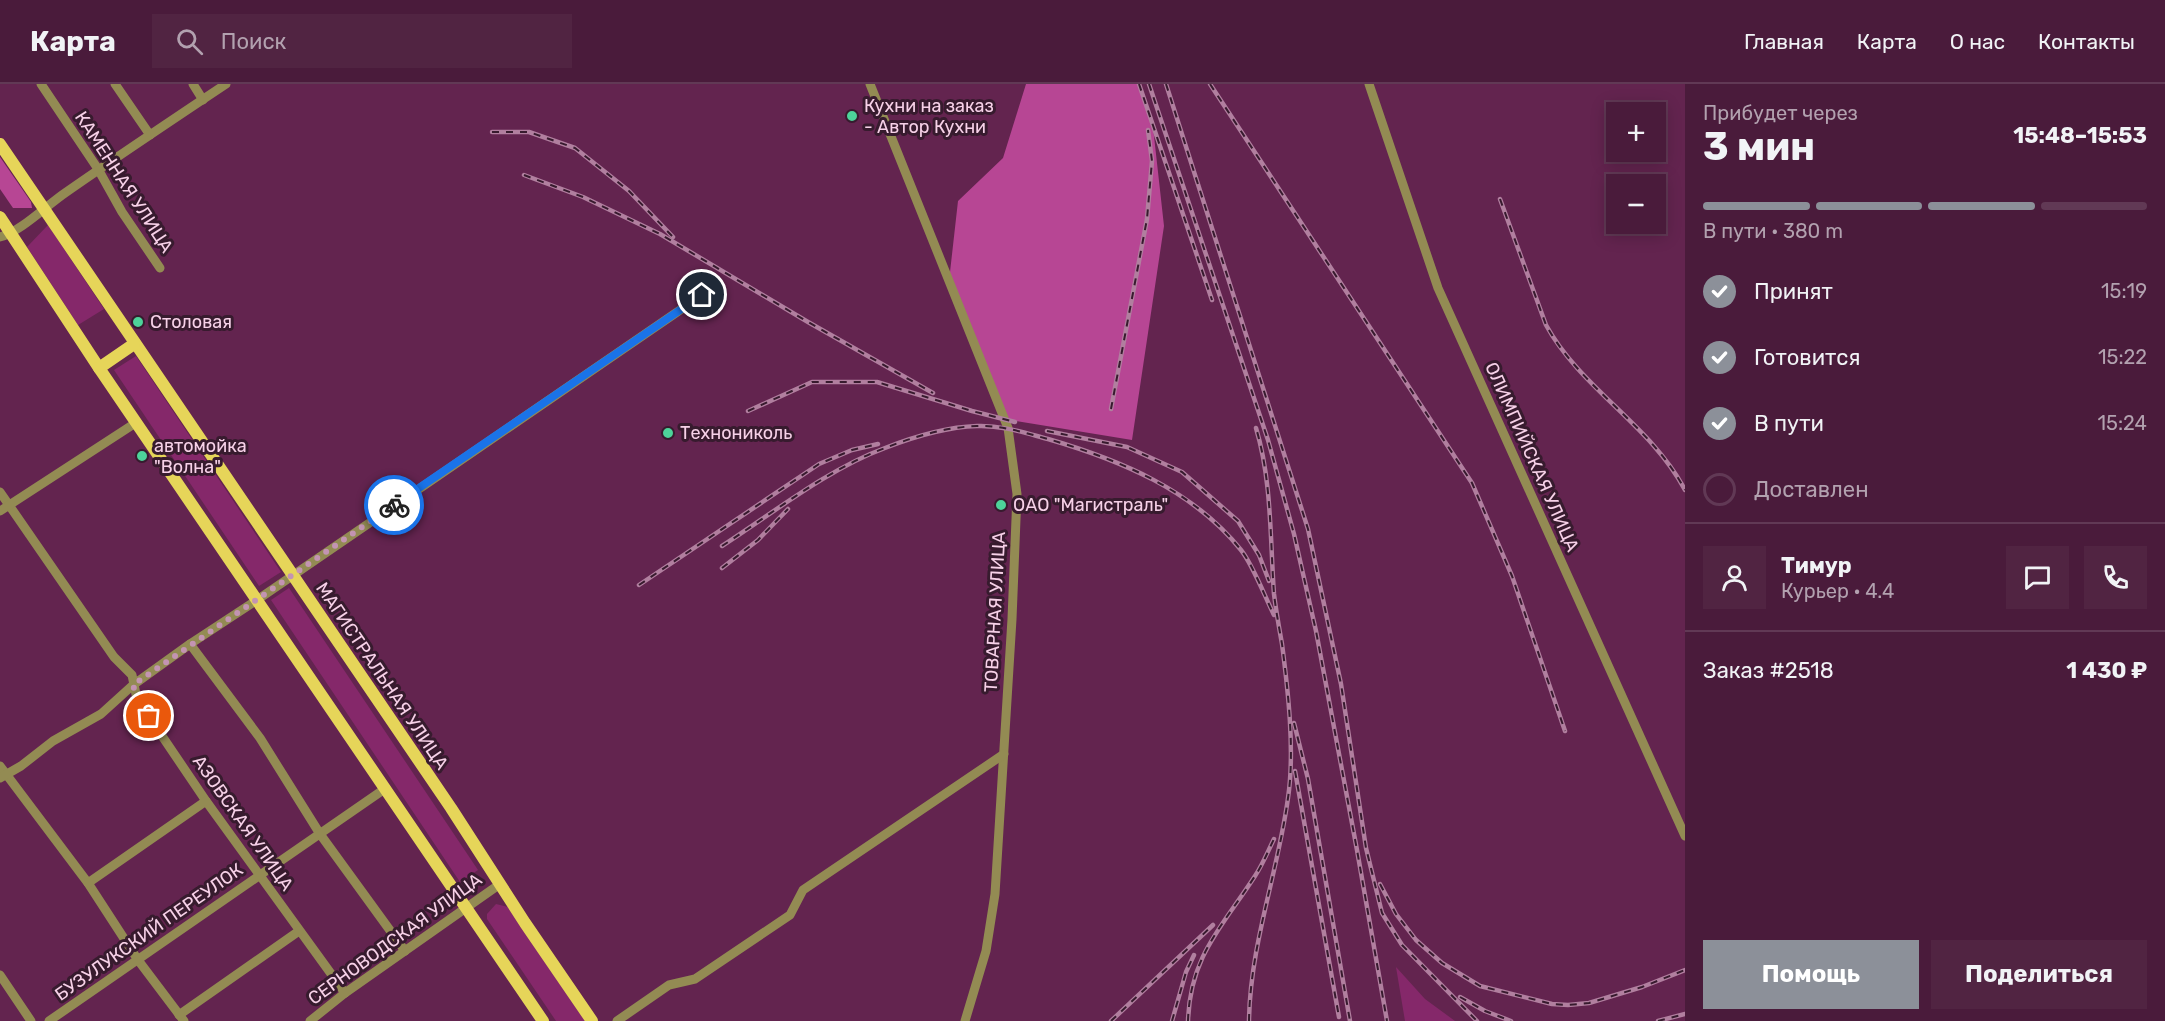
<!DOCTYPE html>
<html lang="ru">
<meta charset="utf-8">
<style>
:root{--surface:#4a1b3b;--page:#512442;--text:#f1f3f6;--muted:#b2a1af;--line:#613955;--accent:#8c9099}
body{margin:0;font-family:Rubik,sans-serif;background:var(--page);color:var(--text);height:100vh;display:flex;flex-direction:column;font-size:22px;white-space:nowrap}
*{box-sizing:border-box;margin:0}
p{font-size:20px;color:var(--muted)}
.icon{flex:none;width:33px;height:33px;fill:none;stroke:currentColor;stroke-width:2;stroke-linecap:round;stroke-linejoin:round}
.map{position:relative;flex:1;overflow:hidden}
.sheet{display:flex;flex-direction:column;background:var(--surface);width:480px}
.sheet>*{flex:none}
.controls{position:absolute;left:1606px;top:18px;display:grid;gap:12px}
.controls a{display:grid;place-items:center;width:60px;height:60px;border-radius:0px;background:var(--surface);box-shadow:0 3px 15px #0003,0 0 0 2px var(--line);font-size:30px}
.pin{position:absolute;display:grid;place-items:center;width:51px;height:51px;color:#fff;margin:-26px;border:3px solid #fff;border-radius:50%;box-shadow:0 2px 6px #0007}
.courier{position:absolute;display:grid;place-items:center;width:60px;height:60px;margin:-30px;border:4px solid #1a73e8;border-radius:50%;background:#fff;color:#222;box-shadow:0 2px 8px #0007}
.head em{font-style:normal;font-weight:700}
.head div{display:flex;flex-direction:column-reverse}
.head{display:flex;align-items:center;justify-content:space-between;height:102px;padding:0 18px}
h1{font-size:39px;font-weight:700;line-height:45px}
.bar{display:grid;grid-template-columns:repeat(4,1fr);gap:9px 6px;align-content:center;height:72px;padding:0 18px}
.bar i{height:8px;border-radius:4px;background:var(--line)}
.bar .active{background:var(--accent)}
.bar p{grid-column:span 4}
.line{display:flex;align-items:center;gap:15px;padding:0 18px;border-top:2px solid var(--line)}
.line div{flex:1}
.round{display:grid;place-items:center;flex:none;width:63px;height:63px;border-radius:0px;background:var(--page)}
ol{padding:0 18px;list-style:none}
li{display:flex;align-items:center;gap:18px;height:66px}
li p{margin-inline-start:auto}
li .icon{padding:6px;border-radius:50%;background:var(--accent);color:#fff;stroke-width:4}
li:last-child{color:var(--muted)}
li i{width:33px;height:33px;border:3px solid var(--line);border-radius:50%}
.button{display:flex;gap:12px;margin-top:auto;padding:12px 18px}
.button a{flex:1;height:69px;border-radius:0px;background:var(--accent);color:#fff;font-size:24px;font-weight:700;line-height:69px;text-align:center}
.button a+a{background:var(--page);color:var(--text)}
header{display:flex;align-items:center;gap:36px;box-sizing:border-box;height:84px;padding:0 30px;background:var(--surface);border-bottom:2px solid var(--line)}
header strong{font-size:28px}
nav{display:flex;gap:33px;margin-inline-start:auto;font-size:21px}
.search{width:420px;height:54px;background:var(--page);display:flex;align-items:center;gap:15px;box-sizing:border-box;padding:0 21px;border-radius:0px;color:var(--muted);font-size:22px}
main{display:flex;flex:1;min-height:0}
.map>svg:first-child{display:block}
.green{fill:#85286a}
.forest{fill:#b74694}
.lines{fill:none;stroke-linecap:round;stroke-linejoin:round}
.minor{stroke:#938b53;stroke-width:9}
.major{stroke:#e6d559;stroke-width:12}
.rail-casing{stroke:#b17f9f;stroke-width:4.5}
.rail{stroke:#371b2e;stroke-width:2;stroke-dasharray:7;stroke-linecap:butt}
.done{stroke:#c394b2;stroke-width:6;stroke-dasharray:0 10.8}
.route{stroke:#1a73e8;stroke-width:8}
.poi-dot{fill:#4dd39a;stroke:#371b2e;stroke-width:2}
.labels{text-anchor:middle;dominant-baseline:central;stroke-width:6;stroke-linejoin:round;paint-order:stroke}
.poi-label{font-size:18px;fill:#f7d1e8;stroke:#371b2e;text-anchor:start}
.street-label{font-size:18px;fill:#f7d1e8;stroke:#371b2e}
</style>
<header>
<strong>Карта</strong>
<div class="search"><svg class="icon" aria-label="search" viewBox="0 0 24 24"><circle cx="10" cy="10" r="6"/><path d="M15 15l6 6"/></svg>Поиск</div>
<nav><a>Главная</a><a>Карта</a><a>О нас</a><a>Контакты</a></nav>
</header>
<main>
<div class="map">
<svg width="1685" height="937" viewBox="0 0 1685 937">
<rect width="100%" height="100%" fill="#63244f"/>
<g class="green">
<polygon points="48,141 104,225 78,241 27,163"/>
<polygon points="136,272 281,488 259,502 114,286"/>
<polygon points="289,504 478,786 460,798 271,516"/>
<polygon points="496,820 508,823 585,937 556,937 487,835 487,830"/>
<polygon points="1396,883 1425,915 1455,937 1405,937"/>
</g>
<g class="forest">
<polygon points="1026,0 1139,0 1153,43 1164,142 1132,356 1004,335 949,197 958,117 1003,74"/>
<polygon points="0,73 31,118 32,124 13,124 0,105"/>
</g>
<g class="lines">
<g class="minor">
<polyline points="41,0 98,85 122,128 160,184"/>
<polyline points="115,0 150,51"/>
<polyline points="193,0 203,16"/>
<polyline points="870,0 1008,344 1017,410 1012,535 995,810 986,867 965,937"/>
<polyline points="1369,0 1438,204 1685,752"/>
<path d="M0,153c20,-5 46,-31 65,-44 53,-37 107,-73 161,-109"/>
<polyline points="0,408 114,573 132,591 137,615 206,717 345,909"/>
<polyline points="0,427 137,338"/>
<polyline points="190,560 260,654 320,750 405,867"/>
<polyline points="0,682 88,799 138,876 184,937"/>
<polyline points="0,694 21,682 53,657 101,630 133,601 190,560 257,516 702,211"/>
<polyline points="88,799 206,717"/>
<polyline points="0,891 31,937"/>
<polyline points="179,931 299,847"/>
<polyline points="49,937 386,704"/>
<polyline points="310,937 345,909 500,800"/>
<polyline points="617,937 669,901 695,895 790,831 803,806 1004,670"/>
</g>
<g class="major">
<polyline points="0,60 451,724 525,839 592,937"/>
<polyline points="0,133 99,284 543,937"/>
<polyline points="99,284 134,260"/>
</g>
<g class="rail-casing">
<g id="rail">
<polyline points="1139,0 1212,216"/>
<polyline points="1149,0 1268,356 1294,450 1316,547 1357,766 1387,937"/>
<polyline points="1166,0 1308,445 1341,600 1366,764 1382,829 1402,861 1477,937"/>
<polyline points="1210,0 1472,399 1512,492 1565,647"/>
<polyline points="492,48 529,48 575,64 629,107 673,153"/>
<polyline points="524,91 583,113 660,150 808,238 933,309"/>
<path d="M1500,115l46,126c35,64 105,100 139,165"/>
<polyline points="1111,325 1147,135 1152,77 1148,46"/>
<polyline points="748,327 812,298 877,298 972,327 1015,338"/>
<polyline points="1047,347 1127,363 1182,388 1238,437 1259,471 1269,497"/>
<path d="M722,462c51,-33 106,-77 163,-98 28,-11 61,-21 92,-22 25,-1 48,7 71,13 72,21 145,51 193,111 12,15 24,47 33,65"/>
<polyline points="722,484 758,456 788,425"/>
<polyline points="639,501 819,380 852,366 878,360"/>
<polyline points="1294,639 1308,695 1350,937"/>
<polyline points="1295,687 1339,933"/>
<polyline points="1380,800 1396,830 1416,856 1442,879 1480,902 1552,920 1568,921 1589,919 1642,903 1685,886"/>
<polyline points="1460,913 1485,927 1511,937"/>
<polyline points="1111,937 1213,841"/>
<polyline points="1172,937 1186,888 1194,871"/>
<path d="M1188,937c2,-65 34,-94 67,-145 8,-12 13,-25 19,-37"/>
<path d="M1249,937c1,-76 29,-149 39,-223 7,-47 0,-108 -6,-154 -3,-17 -6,-33 -8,-50 -4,-55 -2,-113 -18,-166"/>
<polyline points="1658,937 1685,930"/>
</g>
</g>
<use href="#rail" class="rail"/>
</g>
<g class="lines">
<polyline class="done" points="149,632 137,615 133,601 394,421"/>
<polyline class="route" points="394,421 702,211"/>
</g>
<g class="poi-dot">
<circle cx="852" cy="32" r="6"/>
<circle cx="138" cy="238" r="6"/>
<circle cx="668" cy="349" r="6"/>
<circle cx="142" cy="372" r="6"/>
<circle cx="1001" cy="421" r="6"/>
</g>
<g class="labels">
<g class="poi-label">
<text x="864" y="22">Кухни на заказ<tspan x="864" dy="21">- Автор Кухни</tspan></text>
<text x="150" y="238">Столовая</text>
<text x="680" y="349">Технониколь</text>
<text x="154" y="362">автомойка<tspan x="154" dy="21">"Волна"</tspan></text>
<text x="1013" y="421">ОАО "Магистраль"</text>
</g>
<g class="street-label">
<text transform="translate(124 98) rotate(57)">КАМЕННАЯ УЛИЦА</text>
<text transform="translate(1532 373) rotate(66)">ОЛИМПИЙСКАЯ УЛИЦА</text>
<text transform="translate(995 528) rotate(-87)">ТОВАРНАЯ УЛИЦА</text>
<text transform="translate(382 592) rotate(56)">МАГИСТРАЛЬНАЯ УЛИЦА</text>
<text transform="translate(243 739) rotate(55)">АЗОВСКАЯ УЛИЦА</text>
<text transform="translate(149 848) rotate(-35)">БУЗУЛУКСКИЙ ПЕРЕУЛОК</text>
<text transform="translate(395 855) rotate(-36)">СЕРНОВОДСКАЯ УЛИЦА</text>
</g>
</g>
</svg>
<div class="controls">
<a>+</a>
<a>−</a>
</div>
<div class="pin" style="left:149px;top:632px;background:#ea580c"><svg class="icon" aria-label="bag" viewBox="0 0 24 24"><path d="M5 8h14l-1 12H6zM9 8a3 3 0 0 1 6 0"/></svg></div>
<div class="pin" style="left:702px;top:211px;background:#1f2937"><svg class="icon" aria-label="home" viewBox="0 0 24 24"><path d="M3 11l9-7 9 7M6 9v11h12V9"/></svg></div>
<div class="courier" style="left:394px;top:421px"><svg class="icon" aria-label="bike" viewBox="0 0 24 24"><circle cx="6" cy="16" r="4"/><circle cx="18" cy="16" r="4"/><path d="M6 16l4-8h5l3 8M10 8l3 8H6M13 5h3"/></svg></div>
</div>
<section class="sheet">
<div class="head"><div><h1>3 мин</h1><p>Прибудет через</p></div><em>15:48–15:53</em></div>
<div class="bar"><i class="active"></i><i class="active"></i><i class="active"></i><i></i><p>В пути · 380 m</p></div>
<ol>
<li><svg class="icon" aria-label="check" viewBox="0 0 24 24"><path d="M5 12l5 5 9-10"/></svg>Принят<p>15:19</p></li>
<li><svg class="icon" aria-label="check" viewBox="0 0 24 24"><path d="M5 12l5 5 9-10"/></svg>Готовится<p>15:22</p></li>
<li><svg class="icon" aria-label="check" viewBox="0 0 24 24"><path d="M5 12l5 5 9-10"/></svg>В пути<p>15:24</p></li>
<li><i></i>Доставлен</li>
</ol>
<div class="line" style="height:108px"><a class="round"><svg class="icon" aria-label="person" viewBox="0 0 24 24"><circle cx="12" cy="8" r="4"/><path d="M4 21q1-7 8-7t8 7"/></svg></a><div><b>Тимур</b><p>Курьер · 4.4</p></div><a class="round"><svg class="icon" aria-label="chat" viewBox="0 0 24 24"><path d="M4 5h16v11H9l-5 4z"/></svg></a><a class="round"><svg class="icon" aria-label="phone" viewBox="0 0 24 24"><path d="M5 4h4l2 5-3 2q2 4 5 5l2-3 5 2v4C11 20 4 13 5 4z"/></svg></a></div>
<div class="line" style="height:78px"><div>Заказ #2518</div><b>1 430 ₽</b></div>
<div class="button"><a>Помощь</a><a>Поделиться</a></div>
</section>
</main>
